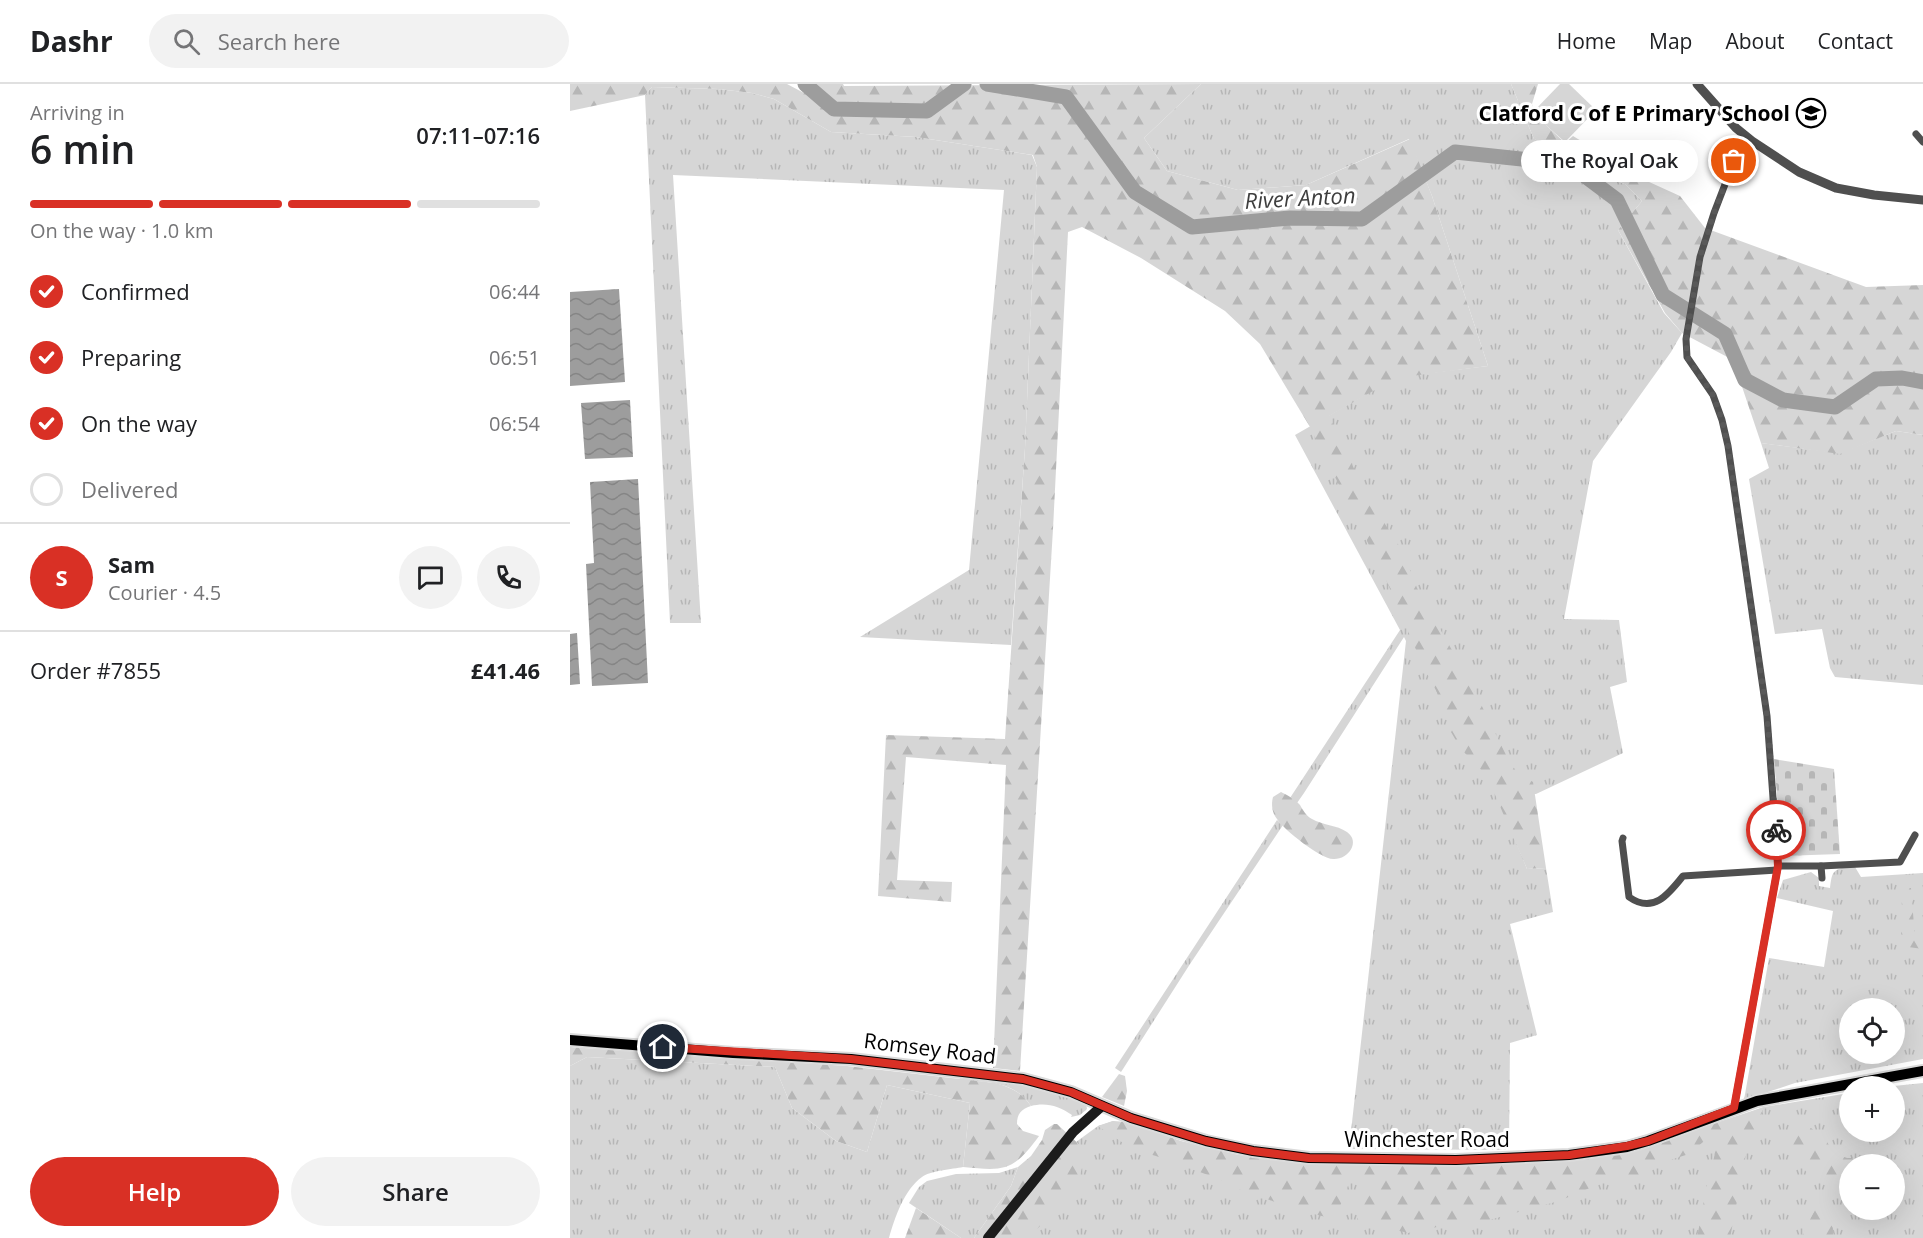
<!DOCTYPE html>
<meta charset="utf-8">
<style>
:root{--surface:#fff;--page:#f2f2f2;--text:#202124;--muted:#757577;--line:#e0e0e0;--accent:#d93025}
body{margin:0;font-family:"Open Sans",sans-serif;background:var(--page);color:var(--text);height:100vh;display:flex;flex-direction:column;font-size:22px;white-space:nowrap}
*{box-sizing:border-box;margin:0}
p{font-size:20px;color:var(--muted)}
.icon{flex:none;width:33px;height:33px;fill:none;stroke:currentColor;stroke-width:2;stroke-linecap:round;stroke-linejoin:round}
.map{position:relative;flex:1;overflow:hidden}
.details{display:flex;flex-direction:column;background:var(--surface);width:570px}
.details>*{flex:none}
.tools{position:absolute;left:1269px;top:914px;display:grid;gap:12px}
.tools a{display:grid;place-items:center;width:66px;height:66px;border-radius:50%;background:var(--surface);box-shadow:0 6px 24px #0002;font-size:30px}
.pin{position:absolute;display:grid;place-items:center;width:51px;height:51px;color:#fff;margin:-26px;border:3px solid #fff;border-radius:50%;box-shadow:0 2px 6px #0007}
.courier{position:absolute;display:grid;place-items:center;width:60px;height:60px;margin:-30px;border:4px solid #d93025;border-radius:50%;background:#fff;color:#222;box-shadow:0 2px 8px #0007}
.bubble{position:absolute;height:42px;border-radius:21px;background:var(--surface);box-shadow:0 6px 24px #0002;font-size:20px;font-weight:600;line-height:42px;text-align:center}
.overview em{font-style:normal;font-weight:600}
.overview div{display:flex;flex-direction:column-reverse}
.overview{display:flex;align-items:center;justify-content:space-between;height:102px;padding:0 30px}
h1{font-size:39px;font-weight:600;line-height:45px}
.bar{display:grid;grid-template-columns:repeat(4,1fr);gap:9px 6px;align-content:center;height:72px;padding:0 30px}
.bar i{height:8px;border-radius:4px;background:var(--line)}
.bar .on{background:var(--accent)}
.bar p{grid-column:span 4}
.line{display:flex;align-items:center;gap:15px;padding:0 30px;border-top:2px solid var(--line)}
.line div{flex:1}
.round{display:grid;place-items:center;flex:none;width:63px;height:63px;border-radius:32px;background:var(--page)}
ol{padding:0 30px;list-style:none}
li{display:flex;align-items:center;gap:18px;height:66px}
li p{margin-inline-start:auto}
li .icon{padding:6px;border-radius:50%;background:var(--accent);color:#fff;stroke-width:4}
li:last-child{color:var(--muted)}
li i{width:33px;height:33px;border:3px solid var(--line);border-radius:50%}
.action{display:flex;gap:12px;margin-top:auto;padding:12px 30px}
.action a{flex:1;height:69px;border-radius:36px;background:var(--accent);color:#fff;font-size:24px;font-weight:600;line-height:69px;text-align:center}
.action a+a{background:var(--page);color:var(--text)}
header{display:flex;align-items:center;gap:36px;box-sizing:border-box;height:84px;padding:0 30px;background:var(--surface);border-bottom:2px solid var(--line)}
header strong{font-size:28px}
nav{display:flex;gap:33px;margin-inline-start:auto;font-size:21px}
.search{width:420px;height:54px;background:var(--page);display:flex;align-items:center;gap:15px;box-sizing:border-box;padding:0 21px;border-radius:33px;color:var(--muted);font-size:22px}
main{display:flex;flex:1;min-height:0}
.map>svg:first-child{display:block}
.grass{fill:url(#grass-tufts);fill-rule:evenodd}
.forest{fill:url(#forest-firs)}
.cemetery{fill:url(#cemetery-stones)}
.pitch{fill:#d6d6d6}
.water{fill:url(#water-waves)}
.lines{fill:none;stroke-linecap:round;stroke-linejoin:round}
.river{stroke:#9d9d9d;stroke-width:15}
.primary-casing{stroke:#dbdbdb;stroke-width:14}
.minor{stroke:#4f4f4f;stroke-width:7}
.tertiary{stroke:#4f4f4f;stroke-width:9}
.secondary{stroke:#1c1c1c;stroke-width:10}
.primary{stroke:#000;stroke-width:10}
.done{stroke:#595959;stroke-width:6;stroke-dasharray:0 10.8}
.route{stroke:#d93025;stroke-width:8}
.labels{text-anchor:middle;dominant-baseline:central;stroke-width:6;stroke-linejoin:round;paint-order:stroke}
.poi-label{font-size:21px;font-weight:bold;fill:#000;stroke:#fff;text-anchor:end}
.street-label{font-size:21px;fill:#000;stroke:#fff}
.water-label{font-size:22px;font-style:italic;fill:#3e3e3e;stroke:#fff}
</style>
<header>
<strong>Dashr</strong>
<div class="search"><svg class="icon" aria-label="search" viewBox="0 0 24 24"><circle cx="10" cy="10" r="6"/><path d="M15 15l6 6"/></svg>Search here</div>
<nav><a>Home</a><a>Map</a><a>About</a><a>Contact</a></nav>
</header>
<main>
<section class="details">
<div class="overview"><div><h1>6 min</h1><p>Arriving in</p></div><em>07:11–07:16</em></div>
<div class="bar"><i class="on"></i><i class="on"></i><i class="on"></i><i></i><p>On the way · 1.0 km</p></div>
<ol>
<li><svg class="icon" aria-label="check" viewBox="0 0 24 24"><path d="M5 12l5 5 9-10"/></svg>Confirmed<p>06:44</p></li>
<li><svg class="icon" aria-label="check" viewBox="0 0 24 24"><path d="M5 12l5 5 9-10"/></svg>Preparing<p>06:51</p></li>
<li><svg class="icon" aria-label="check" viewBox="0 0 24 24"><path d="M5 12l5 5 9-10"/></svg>On the way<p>06:54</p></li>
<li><i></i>Delivered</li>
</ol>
<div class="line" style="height:108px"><b class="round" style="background:var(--accent);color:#fff">S</b><div><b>Sam</b><p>Courier · 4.5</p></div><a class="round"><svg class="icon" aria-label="chat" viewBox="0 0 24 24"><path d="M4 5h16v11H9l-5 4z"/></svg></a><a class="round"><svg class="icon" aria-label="phone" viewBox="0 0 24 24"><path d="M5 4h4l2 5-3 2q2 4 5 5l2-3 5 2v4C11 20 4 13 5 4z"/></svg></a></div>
<div class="line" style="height:78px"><div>Order #7855</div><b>£41.46</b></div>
<div class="action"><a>Help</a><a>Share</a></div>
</section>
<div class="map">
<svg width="1353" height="1154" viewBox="0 0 1353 1154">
<defs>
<pattern id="grass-tufts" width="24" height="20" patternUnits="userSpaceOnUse" patternTransform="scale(1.5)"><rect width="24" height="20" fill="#d6d6d6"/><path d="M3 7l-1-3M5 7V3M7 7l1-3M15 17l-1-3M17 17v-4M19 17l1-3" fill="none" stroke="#b6b6b6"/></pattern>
<pattern id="forest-firs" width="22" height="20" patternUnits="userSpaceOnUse" patternTransform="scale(1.5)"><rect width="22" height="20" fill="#d6d6d6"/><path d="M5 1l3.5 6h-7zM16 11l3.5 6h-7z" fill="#b6b6b6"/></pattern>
<pattern id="cemetery-stones" width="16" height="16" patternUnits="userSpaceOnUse" patternTransform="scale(1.5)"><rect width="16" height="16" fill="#d6d6d6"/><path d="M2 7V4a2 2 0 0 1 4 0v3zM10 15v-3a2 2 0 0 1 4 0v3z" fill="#b6b6b6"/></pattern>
<pattern id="water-waves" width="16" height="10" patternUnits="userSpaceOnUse" patternTransform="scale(1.5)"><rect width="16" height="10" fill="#9d9d9d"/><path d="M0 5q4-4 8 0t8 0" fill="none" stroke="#858585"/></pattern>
</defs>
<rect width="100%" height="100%" fill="#fff"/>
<g class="grass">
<polygon points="631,0 941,0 964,55 1056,101 1072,117 1048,146 1094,229 1112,249 1101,268 1023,377 994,535 1049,536 1057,598 1040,603 1053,669 966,710 926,709 957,785 976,784 983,828 940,840 967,951 940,959 939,1066 779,1065 836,557 834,553 734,709 727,719 720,714 830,546 725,351 826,293 918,282 862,112 839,55 736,101 668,106 597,87 574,54"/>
<polygon points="82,3 148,5 182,9 204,15 261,48 346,53 462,71 467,83 455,364 441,561 290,553 399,486 434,106 103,91 131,539 100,539 75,11"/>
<polygon points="1326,347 1353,351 1353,601 1265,593 1260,584 1252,545 1205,550 1179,395 1199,384 1191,359 1270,369"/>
<polygon points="707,736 713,741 620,880 553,985 551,988 545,984"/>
<path d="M1276,783h9l6,10 62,-4v186l-128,24 -51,17 25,-142 55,9 9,-56 -56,-13 6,-18 28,-8 8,6v8l11,2c2,-13 1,-18 16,-21zM1280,924h44v45h-44z"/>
<path d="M17,973l188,10 17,41 44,33 31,11 20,-67 83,18 -7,64c-10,2 -34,4 -41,10 -18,13 -27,40 -33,61h-319v-172z"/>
<path d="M390,991l71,9 55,19 1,6 -7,6 -9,2 1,-2c-13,-9 -26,-13 -41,-9 -16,-25 -45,-24 -71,-26z"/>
<path d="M1353,999v155h-922l75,-96 22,-16 15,-5 138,42 89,5 284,-9 140,-52 85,-14 1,38h44v-45zM1280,1080h44v45h-44z"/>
<polygon points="448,1083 441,1102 404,1154 391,1154 339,1119 349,1103 357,1097 386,1090 429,1089"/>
</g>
<g class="forest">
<polygon points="0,0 217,0 234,9 240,0 273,0 274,2 631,0 574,54 597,87 668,106 736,101 840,55 862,112 918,282 826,294 759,332 797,412 833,468 847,504 901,600 937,673 946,687 963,698 976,784 957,785 917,692 891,665 881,648 878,629 853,582 814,491 740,343 690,260 655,227 571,174 512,143 498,148 483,445 450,987 423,984 436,681 336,673 327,796 382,798 381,818 308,812 316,651 435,655 455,364 467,83 463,71 346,53 261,48 204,15 182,9 148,5 82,3 75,11 0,27"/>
<polygon points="941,0 968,0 962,20 964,30 995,59 1003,52 1077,97 1110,112 1135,144 1296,203 1353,201 1353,351 1326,347 1270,370 1191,359 1163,276 1112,249 1095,229 1048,146 1072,117 1056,101 964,55"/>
<path d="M711,708c6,3 15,8 19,13 3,5 6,11 12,14 10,6 25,6 35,13 14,10 1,28 -14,27 -12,0 -49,-29 -56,-40 -5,-6 -6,-15 -4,-22z"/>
<polygon points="1341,804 1345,854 1353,856 1353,865 1331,862 1332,805"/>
<path d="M0,963l277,19 148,17c15,4 27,9 36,23 -10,3 -14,8 -14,18l6,7 16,5c-26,36 -35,35 -76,31l7,-64 -83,-18 -20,67 -31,-11 -44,-33 -17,-41 -188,-10 -17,9z"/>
<polygon points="549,990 555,992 557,1007 554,1022 532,1013"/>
<path d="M1194,1023l-18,47 -16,84h-33l13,-70c6,-12 6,-18 2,-30l-9,4 -14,12 -16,5 -33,17 -36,6 -45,19 -85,23 -37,3 -29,6 -51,-13 10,-42h-16l-15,39 -6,1 -41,-10 -36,-15 -20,-5 -14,-9 -63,-23 -24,-7 -34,-23 15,-5 15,1 53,19 58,14 94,7h208l83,-9z"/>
<polygon points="484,1040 487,1040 513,1064 513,1080 507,1102 498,1113 482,1125 473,1139 458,1154 404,1154 441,1102 448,1083 461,1072 472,1056 475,1046"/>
<path d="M1229,1044h12l15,12 5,9 8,6 8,3h35l19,6 4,5 -3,6 -7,6 -1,-17h-44l-1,18c-8,0 -15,3 -23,1 -21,-5 -46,-36 -27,-55z"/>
<path d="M1250,1122c14,6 13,18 13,32h-32l14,-29z"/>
<polygon points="346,1124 391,1154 335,1154"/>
</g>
<polygon class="cemetery" points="1204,675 1264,685 1270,770 1212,772"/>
<polygon class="pitch" points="990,0 999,0 1026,26 995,58 962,29"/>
<g class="water">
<polygon points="49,205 55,298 0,302 0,208"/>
<polygon points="60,316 63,373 15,375 11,319"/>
<polygon points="68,395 78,599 22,602 16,480 24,479 20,398"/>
<polygon points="7,549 10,600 0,601 0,550"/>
</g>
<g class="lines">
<g class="river">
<polyline points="235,0 264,25 357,27 394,0"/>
<polyline points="417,0 496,13 565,108 622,143 720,134 792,135 885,68 999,80 1047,116 1093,211 1155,250 1175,296 1213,316 1265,323 1306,295 1332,294 1353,298"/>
</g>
<g class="primary-casing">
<polyline id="primary" points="0,956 163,969 281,975 453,995 501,1008 561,1034 636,1057 683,1067 739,1074 886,1076 999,1071 1057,1063 1078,1057 1187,1017 1353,987"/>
</g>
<g class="minor">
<polyline points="1346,50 1353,58"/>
<path d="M1053,754l-1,3 7,56c24,17 39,-2 54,-21l94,-6"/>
<polyline points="1208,782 1251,782 1330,778 1345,751"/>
<polyline points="1251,782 1252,794"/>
<polyline points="1164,1024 1208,782 1197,632 1158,362 1152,336 1143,311 1117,273 1116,255 1130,173 1144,129 1164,77 1182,57"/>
</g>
<polyline class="tertiary" points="1127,0 1166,44 1182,57 1229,88 1266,104 1304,111 1353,116"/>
<polyline class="secondary" points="418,1154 503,1048 532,1022"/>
<use href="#primary" class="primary"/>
</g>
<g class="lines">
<polyline class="done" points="1164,77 1144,129 1130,173 1116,255 1117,273 1143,311 1152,336 1158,362 1197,632 1206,746"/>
<polyline class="route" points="93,963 281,975 453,995 501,1008 561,1034 636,1057 683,1067 739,1074 886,1076 999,1071 1057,1062 1078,1057 1164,1024 1208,782 1206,746"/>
</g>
<defs>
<g id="school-ring" transform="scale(1.5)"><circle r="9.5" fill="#fff" stroke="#000" stroke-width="1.5"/><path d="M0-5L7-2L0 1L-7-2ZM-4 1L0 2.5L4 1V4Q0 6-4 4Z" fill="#000"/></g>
</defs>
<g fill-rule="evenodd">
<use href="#school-ring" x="1241" y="29"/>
</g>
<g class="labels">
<g class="poi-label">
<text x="1220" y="29">Clatford C of E Primary School</text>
</g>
<g class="street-label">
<text transform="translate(360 964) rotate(7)">Romsey Road</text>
<text x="857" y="1055">Winchester Road</text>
</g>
<g class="water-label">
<text transform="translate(730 113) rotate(-3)">River Anton</text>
</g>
</g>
</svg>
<div class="tools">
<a><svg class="icon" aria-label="locate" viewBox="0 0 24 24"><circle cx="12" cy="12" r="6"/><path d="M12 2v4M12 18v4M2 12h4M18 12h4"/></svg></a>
<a>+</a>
<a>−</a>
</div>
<div class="pin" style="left:1164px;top:77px;background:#ea580c"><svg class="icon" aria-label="bag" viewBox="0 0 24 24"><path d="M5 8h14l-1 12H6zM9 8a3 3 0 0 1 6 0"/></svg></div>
<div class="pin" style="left:93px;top:963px;background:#1f2937"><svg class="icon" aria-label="home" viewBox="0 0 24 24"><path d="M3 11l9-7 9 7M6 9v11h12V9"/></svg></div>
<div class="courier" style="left:1206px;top:746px"><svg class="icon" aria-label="bike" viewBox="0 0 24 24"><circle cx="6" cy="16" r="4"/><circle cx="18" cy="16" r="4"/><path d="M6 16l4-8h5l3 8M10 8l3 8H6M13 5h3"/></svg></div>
<div class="bubble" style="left:951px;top:56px;width:177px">The Royal Oak</div>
</div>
</main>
